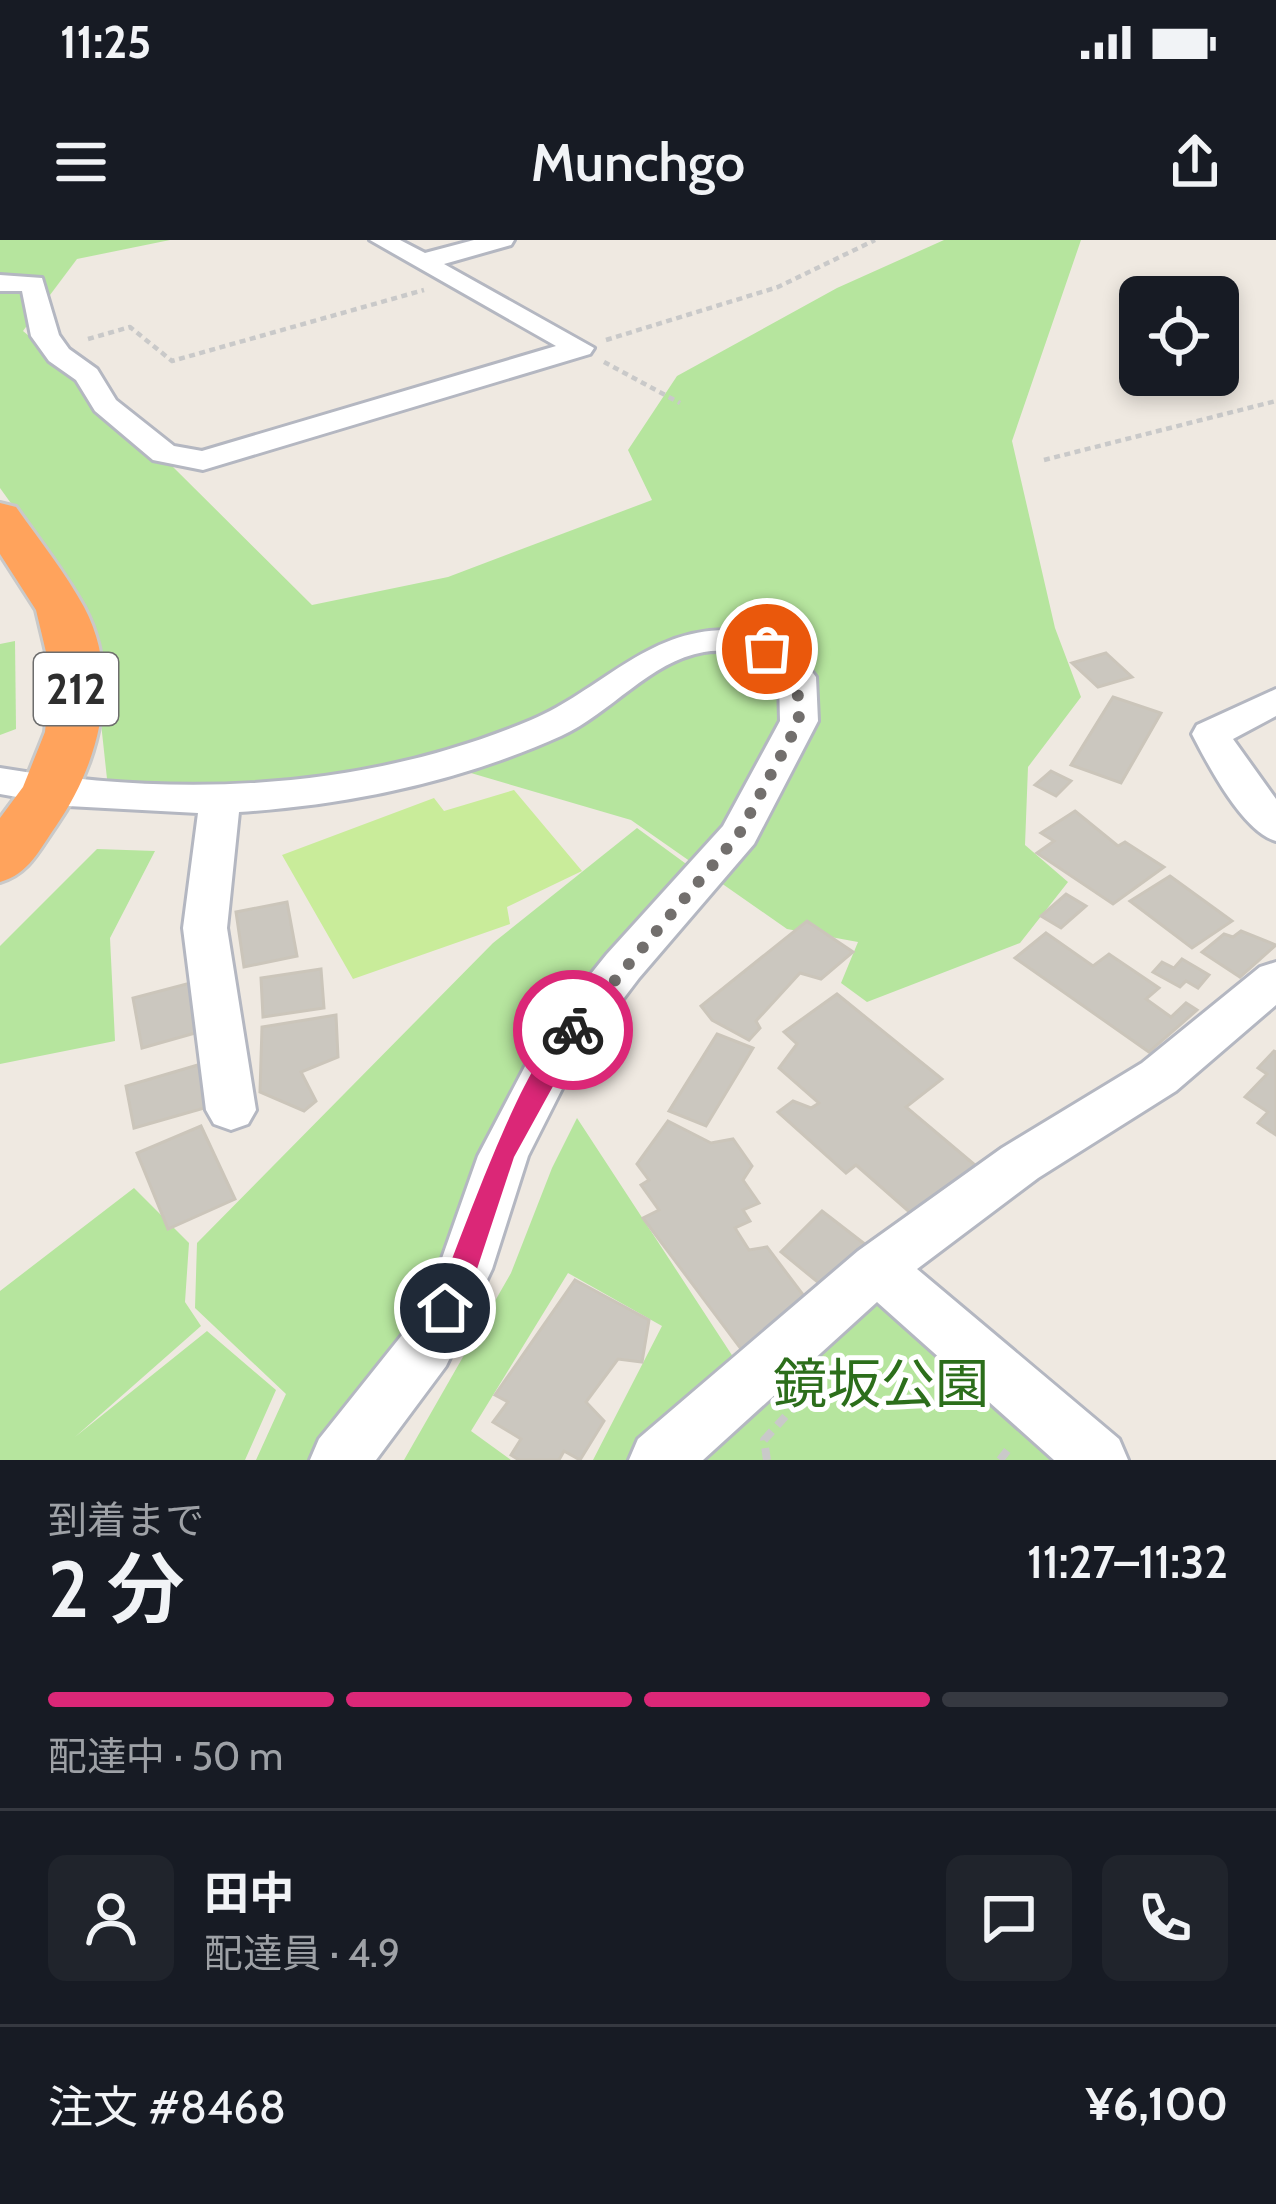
<!DOCTYPE html>
<html lang="ja">
<meta charset="utf-8">
<style>
:root{--surface:#171b24;--page:#20242c;--text:#f1f3f6;--muted:#9ea1a6;--line:#363941;--accent:#db2777}
body{margin:0;font-family:Cabin,"Noto Sans JP",sans-serif;background:var(--page);color:var(--text);height:100vh;display:flex;flex-direction:column;font-size:45px;white-space:nowrap}
*{box-sizing:border-box;margin:0}
p{font-size:39px;color:var(--muted)}
.icon{flex:none;width:66px;height:66px;fill:none;stroke:currentColor;stroke-width:2;stroke-linecap:round;stroke-linejoin:round}
.map{position:relative;height:1220px;overflow:hidden}
.drawer{display:flex;flex-direction:column;background:var(--surface);flex:1}
.drawer>*{flex:none}
.buttons{position:absolute;left:1119px;top:36px;display:grid;gap:24px}
.buttons a{display:grid;place-items:center;width:120px;height:120px;border-radius:18px;background:var(--surface);box-shadow:0 6px 18px #0003;font-size:60px}
.pin{position:absolute;display:grid;place-items:center;width:102px;height:102px;color:#fff;margin:-51px;border:6px solid #fff;border-radius:50%;box-shadow:0 3px 12px #0007}
.courier{position:absolute;display:grid;place-items:center;width:120px;height:120px;margin:-60px;border:9px solid #db2777;border-radius:50%;background:#fff;color:#222;box-shadow:0 3px 15px #0007}
.headline em{font-style:normal;font-weight:600}
.headline div{display:flex;flex-direction:column-reverse}
.headline{display:flex;align-items:center;justify-content:space-between;height:204px;padding:0 48px}
h1{font-size:78px;font-weight:600;line-height:90px}
.bar{display:grid;grid-template-columns:repeat(4,1fr);gap:18px 12px;align-content:center;height:144px;padding:0 48px}
.bar i{height:15px;border-radius:9px;background:var(--line)}
.bar .current{background:var(--accent)}
.bar p{grid-column:span 4}
.line{display:flex;align-items:center;gap:30px;padding:0 48px;border-top:3px solid var(--line)}
.line div{flex:1}
.round{display:grid;place-items:center;flex:none;width:126px;height:126px;border-radius:18px;background:var(--page)}
.status{display:flex;justify-content:space-between;align-items:center;height:84px;padding:0 60px;background:var(--surface);direction:ltr}
.status svg{height:33px;fill:currentColor}
header{display:flex;justify-content:space-between;align-items:center;height:156px;padding:0 48px;background:var(--surface);font-size:54px;font-weight:600}
.map>svg:first-child{display:block}
.green{fill:#b6e59e}
.pitch{fill:#c9ec9a}
.building{fill:#cbc7bf;stroke:#cbc5ba;stroke-width:3}
.lines{fill:none;stroke-linecap:round;stroke-linejoin:round}
.minor-casing{stroke:#b4b7c1;stroke-width:6}
.highway-casing{stroke:#c9c9c9;stroke-width:6}
.path-far1{stroke:#c9c9c9;stroke-width:4.5;stroke-dasharray:6 4.5;stroke-linecap:butt}
.path{stroke:#c9c9c9;stroke-width:8;stroke-dasharray:12 8;stroke-linecap:butt}
.minor{fill:#fff;fill-rule:evenodd}
.highway{fill:#ffa35c;fill-rule:evenodd}
.route{fill:#db2777}
.done{stroke:#726f6d;stroke-width:12;stroke-dasharray:0 21.6}
.labels{text-anchor:middle;dominant-baseline:central;stroke-width:10;stroke-linejoin:round;paint-order:stroke}
.shield{fill:#fff;stroke:#6d6d6d;stroke-width:3}
.shield-label{font-size:42px;font-weight:bold;fill:#2e2e2e}
.near-park-label{font-size:54px;fill:#2c6e1b;stroke:#fff}
</style>
<div class="status"><b>11:25</b><svg viewBox="0 0 49 12"><path d="M0 12V9h3v3zM5 12V6h3v6zM10 12V3h3v9zM15 12V0h3v12zM26 1h20v11H26zM47 4h2v5h-2z"/></svg></div>
<header><svg class="icon" aria-label="menu" viewBox="0 0 24 24"><path d="M4 6h16M4 12h16M4 18h16"/></svg>Munchgo<svg class="icon" aria-label="share" viewBox="0 0 24 24"><path d="M12 15V3M7 8l5-5 5 5M5 13v7h14v-7"/></svg></header>
<div class="map">
<svg width="1276" height="1220" viewBox="0 0 1276 1220">
<rect width="100%" height="100%" fill="#efe9e1"/>
<g class="green">
<polygon points="0,0 170,0 77,19 23,91 77,136 94,171 132,203 172,226 312,365 448,337 652,260 628,210 677,136 837,48 944,0 1081,0 1012,201 1055,388 1081,457 1028,527 1025,605 1068,642 1020,703 867,762 841,743 858,702 787,689 631,580 430,521 195,551 108,548 89,372 0,248"/>
<polygon points="15,401 16,489 0,495 0,404"/>
<polygon points="637,588 689,626 412,1097 322,1220 256,1220 286,1154 195,1068 197,1003 493,703"/>
<polygon points="97,609 155,611 110,698 115,801 0,824 0,706"/>
<polygon points="577,878 741,1129 644,1220 593,1220 662,1086 568,1033 471,1191 511,1220 404,1220 511,1033 552,928"/>
<polygon points="134,948 189,1003 185,1062 201,1086 75,1197 207,1091 276,1150 245,1220 0,1220 0,1051"/>
<polygon points="845,1065 910,1065 1086,1220 686,1220"/>
</g>
<polygon class="pitch" points="514,550 582,631 507,667 510,684 353,739 282,615 434,558 444,571"/>
<g class="building">
<polygon points="1106,413 1132,437 1098,447 1072,423"/>
<polygon points="1113,457 1161,473 1121,543 1071,525"/>
<polygon points="1051,531 1071,541 1056,556 1035,545"/>
<polygon points="1075,571 1118,606 1125,602 1164,627 1113,664 1037,613 1054,601 1041,593"/>
<polygon points="1170,636 1232,681 1192,708 1130,661"/>
<polygon points="1066,654 1086,666 1061,688 1041,676"/>
<polygon points="287,662 297,716 244,727 236,672"/>
<polygon points="807,681 853,712 821,739 800,733 756,781 760,788 749,800 712,780 701,766"/>
<polygon points="1241,691 1276,705 1240,737 1202,712 1224,694 1233,697"/>
<polygon points="1046,693 1093,726 1109,714 1159,748 1146,759 1171,777 1186,763 1197,770 1149,812 1015,718"/>
<polygon points="1182,719 1209,735 1198,748 1186,741 1180,747 1153,732 1162,722 1174,728"/>
<polygon points="321,729 324,768 263,777 261,738"/>
<polygon points="194,742 206,790 142,808 133,758"/>
<polygon points="837,754 942,839 906,867 975,925 914,976 856,925 846,933 778,872 793,861 811,868 819,863 779,828 797,804 784,792"/>
<polygon points="336,775 338,817 301,832 316,861 304,871 260,852 262,787"/>
<polygon points="717,794 753,808 706,886 669,871"/>
<polygon points="1274,811 1276,812 1276,895 1258,883 1268,872 1245,857 1267,834 1258,828"/>
<polygon points="198,825 208,867 134,888 126,846"/>
<polygon points="668,881 711,903 733,899 752,926 743,940 759,963 743,970 750,981 735,988 749,1010 767,1007 810,1064 744,1113 643,978 659,970 641,945 649,940 637,924"/>
<polygon points="201,886 235,959 168,989 137,913"/>
<polygon points="822,971 866,1005 825,1048 781,1012"/>
<polygon points="575,1040 649,1080 642,1122 618,1119 586,1162 604,1181 580,1220 564,1211 559,1220 519,1220 511,1215 521,1199 493,1182 508,1162 495,1155"/>
</g>
<g class="lines">
<g class="minor-casing">
<g id="minor">
<polygon points="370,0 400,0 425,13 474,0 514,0 511,5 444,24 594,108 590,114 203,230 153,220 95,171 76,140 49,121 31,96 22,51 0,51 0,35 42,38 59,95 69,109 97,129 116,160 174,206 202,211 556,106"/>
<path d="M728,390l50,13 32,26 6,8 2,44 -64,123 -115,134 -63,83 -48,95 -36,113 -46,97 -70,94h-66l9,-21 87,-109 34,-66 38,-108 63,-120 66,-82 116,-128 57,-105 -1,-41c-22,-21 -45,-33 -75,-28 -54,9 -94,62 -143,84 -100,45 -212,69 -322,76l-12,116 29,182 -8,14 -17,6 -17,-6 -8,-14 -23,-182 15,-115 -130,-7 -68,-12v-26c179,30 362,23 531,-48 69,-29 116,-91 197,-90z"/>
<path d="M1276,449v27l-43,23 43,60v42c-33,-9 -68,-76 -84,-107l5,-9z"/>
<polygon points="1276,722 1276,765 1176,851 1038,938 917,1029 1119,1199 1128,1220 1054,1220 877,1062 703,1220 629,1220 638,1199 858,1011 1002,908 1142,823 1260,727"/>
</g>
</g>
<g class="highway-casing">
<path id="highway" d="M0,263l16,4c23,33 49,65 68,100 38,71 15,157 -28,219 -17,24 -27,48 -56,56v-64l23,-31 22,-55 6,-59 -15,-63 -36,-56z"/>
</g>
<g class="path-far1">
<polyline points="88,99 130,87 172,121 424,50"/>
<polyline points="606,100 778,47 875,0"/>
<polyline points="604,122 680,163"/>
<polyline points="1044,220 1276,161"/>
</g>
<g class="path">
<polyline points="767,1220 764,1200 792,1169"/>
<polyline points="1000,1220 1010,1207"/>
</g>
<use href="#minor" class="minor"/>
<use href="#highway" class="highway"/>
</g>
<path class="route" d="M573,782l11,8 -70,127 -37,112 -23,48h-18l-4,-9c25,-53 94,-267 141,-286z"/>
<g class="lines">
<polyline class="done" points="573,790 739,594 799,482 797,437 767,409"/>
</g>
<g class="labels">
<rect class="shield" x="34" y="413" width="84" height="72" rx="9"/>
<g class="shield-label">
<text x="76" y="449">212</text>
</g>
<g class="near-park-label">
<text x="881" y="1144">鏡坂公園</text>
</g>
</g>
</svg>
<div class="buttons">
<a><svg class="icon" aria-label="locate" viewBox="0 0 24 24"><circle cx="12" cy="12" r="6"/><path d="M12 2v4M12 18v4M2 12h4M18 12h4"/></svg></a>
</div>
<div class="pin" style="left:767px;top:409px;background:#ea580c"><svg class="icon" aria-label="bag" viewBox="0 0 24 24"><path d="M5 8h14l-1 12H6zM9 8a3 3 0 0 1 6 0"/></svg></div>
<div class="pin" style="left:445px;top:1068px;background:#1f2937"><svg class="icon" aria-label="home" viewBox="0 0 24 24"><path d="M3 11l9-7 9 7M6 9v11h12V9"/></svg></div>
<div class="courier" style="left:573px;top:790px"><svg class="icon" aria-label="bike" viewBox="0 0 24 24"><circle cx="6" cy="16" r="4"/><circle cx="18" cy="16" r="4"/><path d="M6 16l4-8h5l3 8M10 8l3 8H6M13 5h3"/></svg></div>
</div>
<section class="drawer">
<div class="headline"><div><h1>2 分</h1><p>到着まで</p></div><em>11:27–11:32</em></div>
<div class="bar"><i class="current"></i><i class="current"></i><i class="current"></i><i></i><p>配達中 · 50 m</p></div>
<div class="line" style="height:216px"><a class="round"><svg class="icon" aria-label="person" viewBox="0 0 24 24"><circle cx="12" cy="8" r="4"/><path d="M4 21q1-7 8-7t8 7"/></svg></a><div><b>田中</b><p>配達員 · 4.9</p></div><a class="round"><svg class="icon" aria-label="chat" viewBox="0 0 24 24"><path d="M4 5h16v11H9l-5 4z"/></svg></a><a class="round"><svg class="icon" aria-label="phone" viewBox="0 0 24 24"><path d="M5 4h4l2 5-3 2q2 4 5 5l2-3 5 2v4C11 20 4 13 5 4z"/></svg></a></div>
<div class="line" style="height:156px"><div>注文 #8468</div><b>¥6,100</b></div>
</section>
